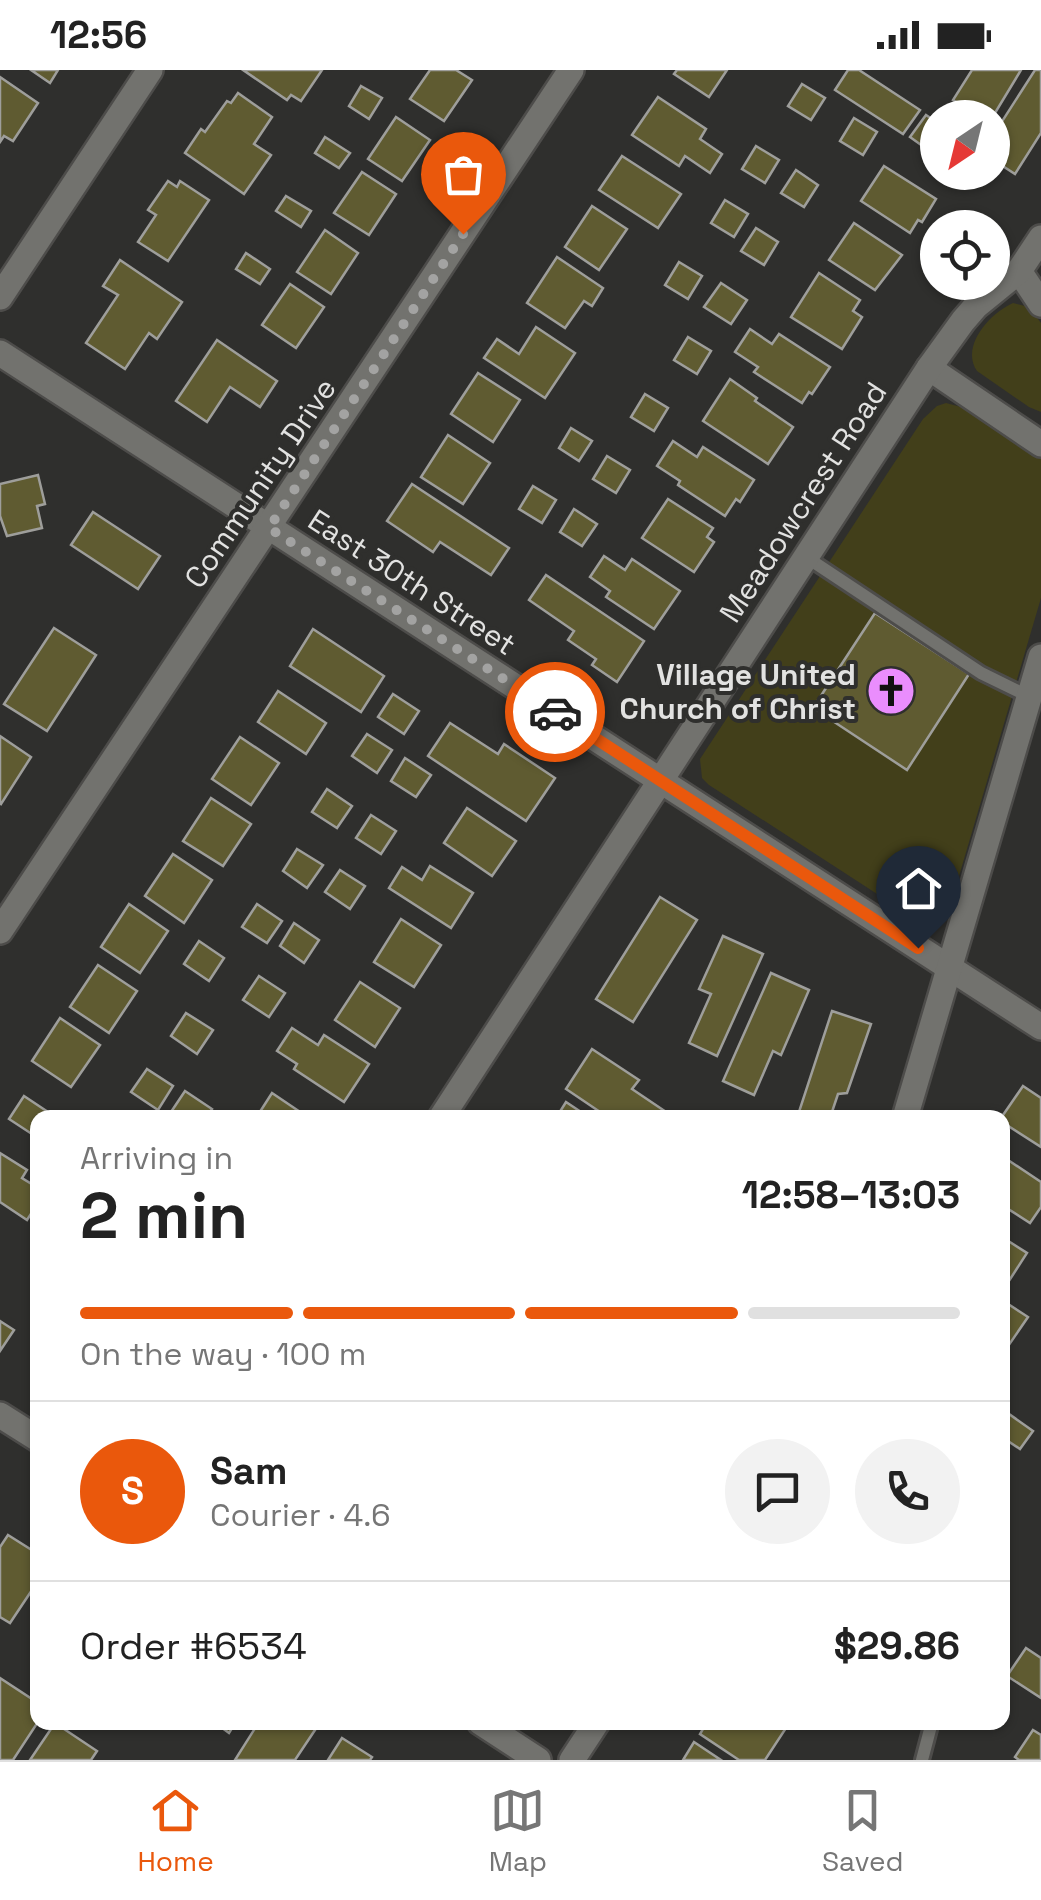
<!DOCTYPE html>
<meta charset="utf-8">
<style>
:root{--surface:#fff;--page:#f2f2f2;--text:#222;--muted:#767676;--line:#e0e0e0;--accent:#ea580c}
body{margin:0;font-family:"Space Grotesk",sans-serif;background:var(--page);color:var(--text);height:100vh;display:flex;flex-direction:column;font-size:38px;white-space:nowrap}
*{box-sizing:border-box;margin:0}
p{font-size:32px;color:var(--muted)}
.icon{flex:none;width:55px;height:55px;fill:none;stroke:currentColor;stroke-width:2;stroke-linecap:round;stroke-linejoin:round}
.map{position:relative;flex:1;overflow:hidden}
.drawer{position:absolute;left:30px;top:1040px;width:980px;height:620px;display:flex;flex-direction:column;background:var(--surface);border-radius:20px;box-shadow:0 2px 8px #0004}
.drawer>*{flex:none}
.needle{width:65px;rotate:215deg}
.buttons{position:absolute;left:920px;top:30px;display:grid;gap:20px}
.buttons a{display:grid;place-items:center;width:90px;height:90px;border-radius:50%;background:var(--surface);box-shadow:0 2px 8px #0004;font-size:50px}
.pin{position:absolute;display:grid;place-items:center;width:85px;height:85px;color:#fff;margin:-102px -42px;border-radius:50% 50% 50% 0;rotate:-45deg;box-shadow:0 0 10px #0007}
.pin .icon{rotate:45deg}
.courier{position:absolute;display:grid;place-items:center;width:100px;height:100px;margin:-50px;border:8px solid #ea580c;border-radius:50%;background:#fff;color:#222;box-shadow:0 2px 12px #0007}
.headline em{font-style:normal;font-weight:700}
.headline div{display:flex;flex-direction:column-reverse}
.headline{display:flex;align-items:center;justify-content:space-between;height:170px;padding:0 50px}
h1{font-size:65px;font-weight:700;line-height:75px}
.bar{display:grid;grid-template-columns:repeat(4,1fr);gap:15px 10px;align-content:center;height:120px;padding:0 50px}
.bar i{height:12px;border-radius:8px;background:var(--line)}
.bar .active{background:var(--accent)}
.bar p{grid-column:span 4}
.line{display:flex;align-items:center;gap:25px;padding:0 50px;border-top:2px solid var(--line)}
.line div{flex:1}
.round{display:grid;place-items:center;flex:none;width:105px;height:105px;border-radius:52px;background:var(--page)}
.status{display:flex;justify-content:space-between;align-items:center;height:70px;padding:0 50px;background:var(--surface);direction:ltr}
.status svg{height:28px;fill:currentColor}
.tabs{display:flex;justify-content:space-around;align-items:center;height:140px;border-top:2px solid var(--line);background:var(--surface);font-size:28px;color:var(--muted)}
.tabs a{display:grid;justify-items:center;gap:5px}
.tabs .active{color:var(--accent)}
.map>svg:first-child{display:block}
.green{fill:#423f1a;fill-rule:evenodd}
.building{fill:#5f5b31;stroke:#9e9e9b;stroke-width:2.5}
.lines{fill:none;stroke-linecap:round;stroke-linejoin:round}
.lane-casing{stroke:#4d4c4a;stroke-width:18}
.street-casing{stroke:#4d4c4a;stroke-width:30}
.lane{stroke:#72726e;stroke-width:12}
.street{stroke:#72726e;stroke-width:25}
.done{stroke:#a3a3a2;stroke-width:10;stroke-dasharray:0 18}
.route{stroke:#ea580c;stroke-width:12}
.labels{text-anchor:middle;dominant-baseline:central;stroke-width:8;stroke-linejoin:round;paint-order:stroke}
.street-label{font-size:30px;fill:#e2e2e1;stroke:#2f2f2d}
.poi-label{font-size:30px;font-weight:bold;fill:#e2e2e1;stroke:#2f2f2d;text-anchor:end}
</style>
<div class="status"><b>12:56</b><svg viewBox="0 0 49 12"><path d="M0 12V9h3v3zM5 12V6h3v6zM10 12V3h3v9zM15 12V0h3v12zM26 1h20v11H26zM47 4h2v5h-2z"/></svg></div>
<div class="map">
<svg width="1041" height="1690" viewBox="0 0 1041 1690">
<rect width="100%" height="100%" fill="#2f2f2d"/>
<g class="green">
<path d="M1013,233l16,4 12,16v89l-12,-5 -52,-36c-17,-25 13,-58 36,-68z"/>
<path d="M946,333l15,4 80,52v139l-87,295c-9,19 -23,25 -43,23l-202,-131 -7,-7 -2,-19 223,-340 14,-13zM875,543l94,62 -62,95 -94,-61z"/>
</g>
<g class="building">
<polygon points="31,0 58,0 50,13"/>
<polygon points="243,0 322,0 301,31 291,25 287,30"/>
<polygon points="430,0 456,0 472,10 444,51 410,29"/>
<polygon points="677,0 727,0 709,27 674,4"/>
<polygon points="848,0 859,0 920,40 903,64 835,20"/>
<polygon points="972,0 1021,0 992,48 982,48 953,30"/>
<polygon points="1035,0 1041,0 1041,63 1015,104 992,89 992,67"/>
<polygon points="0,7 38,33 13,71 4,66 0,72"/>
<polygon points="802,14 825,28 811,50 788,36"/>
<polygon points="361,16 382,28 369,49 349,36"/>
<polygon points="238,23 272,47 254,74 271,85 244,124 185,83 201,59 205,62 227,31 231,33"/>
<polygon points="658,27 706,59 700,69 722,84 710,103 685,86 679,96 632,65"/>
<polygon points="926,45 938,53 938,87 910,67"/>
<polygon points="396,47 430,70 402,111 368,89"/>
<polygon points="854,48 877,62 863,85 840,71"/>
<polygon points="325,67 350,83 339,98 315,83"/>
<polygon points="756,76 779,90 765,113 742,99"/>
<polygon points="622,86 681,124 658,158 599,120"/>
<polygon points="884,96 936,129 922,152 918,150 910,163 861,131"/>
<polygon points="796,100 818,115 804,137 781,123"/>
<polygon points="362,102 396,124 369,165 334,143"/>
<polygon points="168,111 177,117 180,111 209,130 168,191 138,172 156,145 148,140"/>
<polygon points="286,126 311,141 301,157 276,141"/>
<polygon points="725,130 748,144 734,167 711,153"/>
<polygon points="592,136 627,159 599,200 565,177"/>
<polygon points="854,153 902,185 875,220 829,190"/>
<polygon points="756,158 778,172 764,195 741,181"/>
<polygon points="325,160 358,183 331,224 297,202"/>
<polygon points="246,183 270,199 260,214 236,199"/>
<polygon points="557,187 603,218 592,236 584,231 565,258 527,233"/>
<polygon points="120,190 182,232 157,269 149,263 125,299 86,273 118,225 103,216"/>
<polygon points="679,192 702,206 688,229 665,215"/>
<polygon points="819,203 860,230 853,241 862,247 842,279 791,247"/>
<polygon points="721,213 747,230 731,254 704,237"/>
<polygon points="290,214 324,237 296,278 262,255"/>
<polygon points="536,257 575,283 545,328 484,288 497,269 519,284"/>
<polygon points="750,259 772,274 779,264 830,297 812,324 809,322 802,333 754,302 758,297 735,282"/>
<polygon points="688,267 711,281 697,304 674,290"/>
<polygon points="217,270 277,311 260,337 230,317 207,352 176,331"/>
<polygon points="478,303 520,330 493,372 451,344"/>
<polygon points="730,309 757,328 755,331 793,357 768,394 703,351"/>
<polygon points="645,324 668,338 654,361 631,347"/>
<polygon points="571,358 592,371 579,391 559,378"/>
<polygon points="448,365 490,393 463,434 421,407"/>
<polygon points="673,371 697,387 703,377 754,410 740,432 736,429 725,446 678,415 680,411 657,396"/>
<polygon points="607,386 630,400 616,423 593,409"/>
<polygon points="38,405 45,434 37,436 42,458 7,466 0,446 0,414"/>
<polygon points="412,414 509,478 491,505 440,472 433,482 387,451"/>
<polygon points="533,416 556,430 542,453 519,439"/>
<polygon points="668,429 713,458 707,467 714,472 694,502 642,468"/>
<polygon points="574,439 597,454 582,476 560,462"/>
<polygon points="93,442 160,486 138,519 71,475"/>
<polygon points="604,486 625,500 632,489 680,521 654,559 606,527 610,521 590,507"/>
<polygon points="546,505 644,571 617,612 592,595 596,589 568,570 574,561 529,530"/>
<polygon points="875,543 969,604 907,700 813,638"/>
<polygon points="54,558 96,585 47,661 4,634"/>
<polygon points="313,559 384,606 361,642 290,596"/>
<polygon points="278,621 326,653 306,684 258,652"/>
<polygon points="393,624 419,641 404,664 378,647"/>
<polygon points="450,653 498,684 504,674 555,708 526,751 428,686"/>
<polygon points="367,664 392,680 377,703 352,686"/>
<polygon points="0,666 31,687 1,734 0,733"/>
<polygon points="240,667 279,693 251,735 212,709"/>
<polygon points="405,688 431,705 416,727 391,711"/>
<polygon points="327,719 352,736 337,758 312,742"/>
<polygon points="211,728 251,754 223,796 183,771"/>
<polygon points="467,738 516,771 492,806 444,773"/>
<polygon points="371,745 396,761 381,784 356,768"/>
<polygon points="297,779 323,795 307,818 283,801"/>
<polygon points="173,784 212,810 184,853 145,826"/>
<polygon points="430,796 473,823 451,858 389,818 402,797 422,810"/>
<polygon points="340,800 365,816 350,839 325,822"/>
<polygon points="660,827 697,850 633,952 596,929"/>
<polygon points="129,834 168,861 140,903 101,877"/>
<polygon points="257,834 282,851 267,873 242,857"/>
<polygon points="401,849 441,875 414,917 374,892"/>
<polygon points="294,853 319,870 304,893 280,876"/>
<polygon points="723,866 763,884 717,986 689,973 711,924 699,919"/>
<polygon points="199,871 224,888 209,911 184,894"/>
<polygon points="98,895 137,921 109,963 70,937"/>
<polygon points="771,903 809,920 781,985 773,981 754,1025 723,1011"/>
<polygon points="259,906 285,923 269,947 243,930"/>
<polygon points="360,912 400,938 375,977 335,950"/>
<polygon points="832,941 871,954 847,1023 838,1024 830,1048 797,1048"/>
<polygon points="186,943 213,960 197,984 171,966"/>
<polygon points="60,948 100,975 71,1017 32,991"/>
<polygon points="292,958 318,975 324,965 369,994 344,1032 294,999 297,994 277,981"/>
<polygon points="592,979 639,1010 632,1019 675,1048 627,1048 622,1044 619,1048 609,1048 566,1019"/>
<polygon points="147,999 173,1016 158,1040 131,1022"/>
<polygon points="1023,1016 1041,1028 1041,1077 1002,1052 1001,1048"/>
<polygon points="185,1021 212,1039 206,1048 169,1045"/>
<polygon points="272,1023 309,1048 256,1048"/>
<polygon points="24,1026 57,1048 38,1048 38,1068 9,1049"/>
<polygon points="566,1032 590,1048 556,1048"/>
<polygon points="0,1083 27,1100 22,1108 38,1118 38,1133 27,1150 0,1132"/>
<polygon points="1005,1088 1041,1112 1041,1137 1030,1153 1002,1135"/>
<polygon points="1002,1167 1027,1183 1005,1217 1002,1215"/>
<polygon points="1002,1230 1028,1247 1002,1285"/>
<polygon points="0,1251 14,1260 0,1281"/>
<polygon points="1002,1339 1033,1361 1020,1379 1002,1367"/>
<polygon points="8,1465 38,1484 38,1511 10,1553 0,1547 0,1477"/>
<polygon points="1026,1578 1041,1588 1041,1628 1007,1606"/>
<polygon points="0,1608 38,1633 38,1652 13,1690 0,1690"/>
<polygon points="214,1652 236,1652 229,1663"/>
<polygon points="259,1652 303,1652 315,1660 295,1690 235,1690"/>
<polygon points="707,1652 785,1652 788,1655 765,1690 739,1690 700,1664"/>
<polygon points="55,1653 97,1681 91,1690 30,1690"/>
<polygon points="1033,1660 1041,1665 1041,1690 1019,1690 1015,1687"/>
<polygon points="342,1668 372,1687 370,1690 328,1690"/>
<polygon points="694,1672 721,1690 683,1690"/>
</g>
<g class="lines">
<g class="lane-casing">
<g id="lane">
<polyline points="806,487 981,603 1030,627"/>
<polyline points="922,1690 932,1652"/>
</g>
</g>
<g class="street-casing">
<g id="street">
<polyline points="1019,201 1041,234"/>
<polyline points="0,227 150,0"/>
<polyline points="0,283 1041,957"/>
<polyline points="929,298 1041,374"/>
<polyline points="0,861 571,0"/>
<polyline points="441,1048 929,298 963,251 976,236 1019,201 1041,168"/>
<polyline points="905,1048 1041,587"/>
<polyline points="0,1345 38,1369"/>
<polyline points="480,1652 538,1690"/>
<polyline points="572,1690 597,1652"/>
</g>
</g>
<use href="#lane" class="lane"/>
<use href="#street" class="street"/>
</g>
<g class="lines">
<polyline class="done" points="463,164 269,458 555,642"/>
<polyline class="route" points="555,642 918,878"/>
</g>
<defs>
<g id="church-disc" transform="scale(2.5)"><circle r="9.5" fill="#ea8dfd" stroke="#2f2f2d"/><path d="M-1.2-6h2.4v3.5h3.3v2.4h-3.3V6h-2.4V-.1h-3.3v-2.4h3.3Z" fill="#111"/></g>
</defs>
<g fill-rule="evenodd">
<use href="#church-disc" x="891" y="621"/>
</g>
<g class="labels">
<g class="street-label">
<text transform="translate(260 413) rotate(-56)">Community Drive</text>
<text transform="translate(803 432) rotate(-57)">Meadowcrest Road</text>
<text transform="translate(412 512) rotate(33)">East 30th Street</text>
</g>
<g class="poi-label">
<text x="856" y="604">Village United<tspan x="856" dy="34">Church of Christ</tspan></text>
</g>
</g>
</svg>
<div class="buttons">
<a><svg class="needle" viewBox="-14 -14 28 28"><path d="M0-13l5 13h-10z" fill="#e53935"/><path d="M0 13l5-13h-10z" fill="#767676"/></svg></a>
<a><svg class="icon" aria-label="locate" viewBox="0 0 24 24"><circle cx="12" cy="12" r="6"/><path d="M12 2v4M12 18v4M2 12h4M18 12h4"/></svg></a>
</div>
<div class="pin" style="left:463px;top:164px;background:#ea580c"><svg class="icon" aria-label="bag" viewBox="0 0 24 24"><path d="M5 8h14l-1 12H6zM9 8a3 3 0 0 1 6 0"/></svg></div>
<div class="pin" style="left:918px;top:878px;background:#1f2937"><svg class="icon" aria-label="home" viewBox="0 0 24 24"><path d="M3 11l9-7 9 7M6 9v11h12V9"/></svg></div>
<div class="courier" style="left:555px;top:642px"><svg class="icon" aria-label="car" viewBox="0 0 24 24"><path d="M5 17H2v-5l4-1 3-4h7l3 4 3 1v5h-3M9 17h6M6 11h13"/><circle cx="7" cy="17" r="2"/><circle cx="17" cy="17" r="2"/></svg></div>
<section class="drawer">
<div class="headline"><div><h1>2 min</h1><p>Arriving in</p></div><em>12:58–13:03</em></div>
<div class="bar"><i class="active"></i><i class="active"></i><i class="active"></i><i></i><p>On the way · 100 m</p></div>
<div class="line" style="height:180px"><b class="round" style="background:var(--accent);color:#fff">S</b><div><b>Sam</b><p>Courier · 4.6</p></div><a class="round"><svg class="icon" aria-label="chat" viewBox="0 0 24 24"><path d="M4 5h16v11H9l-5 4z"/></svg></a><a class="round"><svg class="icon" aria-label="phone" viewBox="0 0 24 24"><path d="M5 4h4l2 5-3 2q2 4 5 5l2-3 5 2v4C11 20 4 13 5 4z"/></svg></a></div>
<div class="line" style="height:130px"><div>Order #6534</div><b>$29.86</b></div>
</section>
</div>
<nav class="tabs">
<a class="active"><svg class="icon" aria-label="home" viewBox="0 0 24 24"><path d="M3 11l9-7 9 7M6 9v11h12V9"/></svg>Home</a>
<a><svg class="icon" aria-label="map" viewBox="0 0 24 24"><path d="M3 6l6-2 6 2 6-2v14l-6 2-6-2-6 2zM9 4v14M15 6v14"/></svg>Map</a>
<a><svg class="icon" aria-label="saved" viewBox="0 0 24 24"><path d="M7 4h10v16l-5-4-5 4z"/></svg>Saved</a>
</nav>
